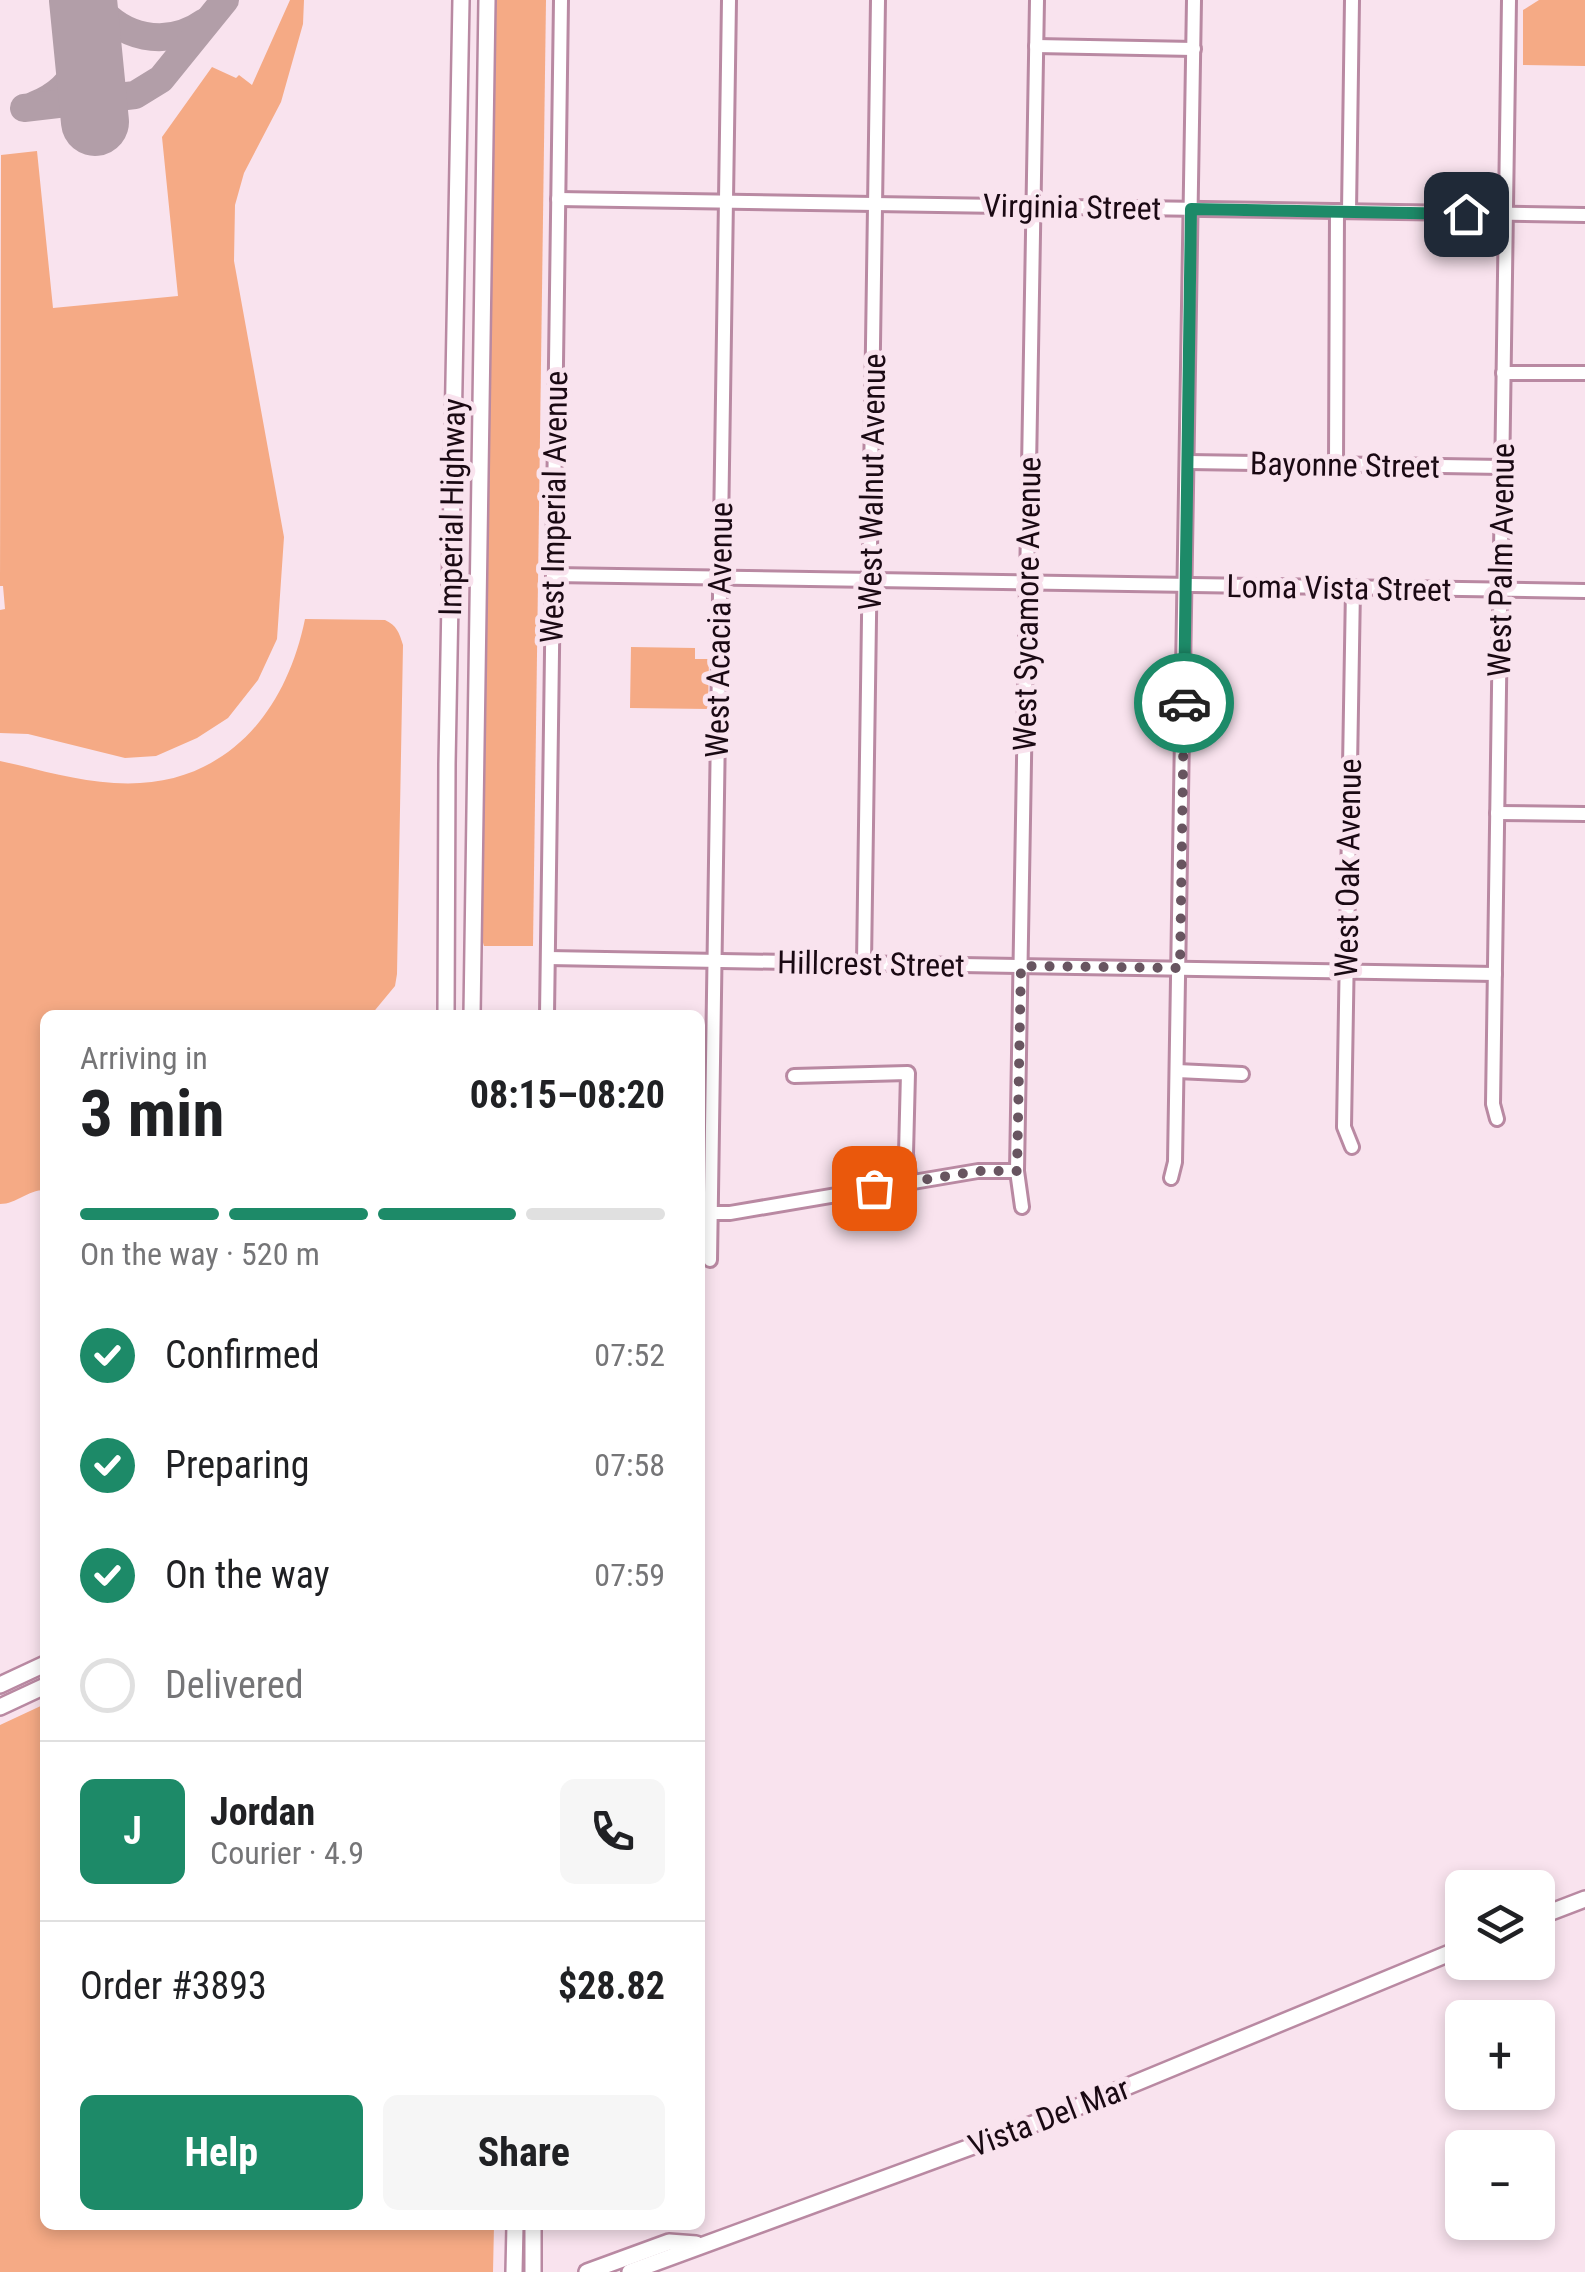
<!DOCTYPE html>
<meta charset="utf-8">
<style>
:root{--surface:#fff;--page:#f6f6f6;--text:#202124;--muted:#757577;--line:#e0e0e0;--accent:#1d8a68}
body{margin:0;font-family:"Roboto Condensed",sans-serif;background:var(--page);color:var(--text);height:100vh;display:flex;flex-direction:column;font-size:38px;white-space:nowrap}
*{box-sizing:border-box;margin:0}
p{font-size:32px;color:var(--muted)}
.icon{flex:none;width:55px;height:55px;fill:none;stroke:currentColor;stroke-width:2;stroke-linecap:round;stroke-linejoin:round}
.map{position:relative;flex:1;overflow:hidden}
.drawer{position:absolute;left:40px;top:1010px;width:665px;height:1220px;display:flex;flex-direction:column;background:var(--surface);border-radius:15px;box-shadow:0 5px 15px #0003}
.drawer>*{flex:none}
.tools{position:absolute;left:1445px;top:1870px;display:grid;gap:20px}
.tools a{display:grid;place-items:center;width:110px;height:110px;border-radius:15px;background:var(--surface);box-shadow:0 5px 15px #0003;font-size:50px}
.pin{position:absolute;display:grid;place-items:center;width:85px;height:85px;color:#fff;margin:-42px;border-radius:20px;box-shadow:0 5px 15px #0006}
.courier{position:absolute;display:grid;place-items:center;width:100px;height:100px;margin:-50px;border:8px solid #1d8a68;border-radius:50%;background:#fff;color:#222;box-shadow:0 2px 12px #0007}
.summary em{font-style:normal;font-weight:700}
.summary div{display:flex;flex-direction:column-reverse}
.summary{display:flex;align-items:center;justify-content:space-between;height:170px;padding:0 40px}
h1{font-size:65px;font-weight:700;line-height:75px}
.bar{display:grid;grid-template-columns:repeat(4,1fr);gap:15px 10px;align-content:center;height:120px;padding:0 40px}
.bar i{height:12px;border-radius:8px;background:var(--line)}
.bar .selected{background:var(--accent)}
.bar p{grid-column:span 4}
.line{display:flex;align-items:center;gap:25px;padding:0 40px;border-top:2px solid var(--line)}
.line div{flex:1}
.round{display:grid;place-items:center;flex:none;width:105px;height:105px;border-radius:15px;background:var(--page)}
ol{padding:0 40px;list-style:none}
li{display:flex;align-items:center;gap:30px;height:110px}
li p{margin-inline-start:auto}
li .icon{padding:10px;border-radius:50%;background:var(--accent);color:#fff;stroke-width:4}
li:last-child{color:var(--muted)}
li i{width:55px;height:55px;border:5px solid var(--line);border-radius:50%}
.cta{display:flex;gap:20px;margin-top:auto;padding:20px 40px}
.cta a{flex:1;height:115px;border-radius:15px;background:var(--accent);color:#fff;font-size:40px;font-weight:700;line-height:115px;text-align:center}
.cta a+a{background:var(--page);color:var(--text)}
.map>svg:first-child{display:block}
.green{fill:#f5aa85}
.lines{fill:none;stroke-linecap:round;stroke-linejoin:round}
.taxiway{stroke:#b29ea8;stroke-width:28}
.runway{stroke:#b29ea8;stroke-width:68}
.minor-casing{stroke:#b989a2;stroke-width:18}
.major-casing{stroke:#b989a2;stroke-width:20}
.minor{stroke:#fff;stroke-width:12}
.major{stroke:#fff;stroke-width:15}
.done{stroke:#685560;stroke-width:10;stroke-dasharray:0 18}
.route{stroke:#1d8a68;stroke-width:12}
.labels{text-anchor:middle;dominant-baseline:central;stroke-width:10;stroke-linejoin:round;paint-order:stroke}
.street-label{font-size:32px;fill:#1a0913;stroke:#f9e3ee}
</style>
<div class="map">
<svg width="1585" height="2272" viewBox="0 0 1585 2272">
<rect width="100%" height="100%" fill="#f9e3ee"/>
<g class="green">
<polygon points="290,0 304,0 303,24 281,102 244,173 235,205 234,261 284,537 277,639 258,680 228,718 197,738 156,756 125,758 28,734 0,733 0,610 5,609 3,586 0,586 1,155 37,151 53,308 178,296 162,137 212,67 236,78 239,75 252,85"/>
<polygon points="496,0 546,0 533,946 484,946 481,936"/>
<polygon points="1539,0 1585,0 1585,66 1523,65 1523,10"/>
<path d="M305,619l80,1c12,6 14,12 18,25l-6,329 -2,12 -24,29h-326v175c-18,0 -28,14 -45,14v-443c37,8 76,20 114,22 107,7 171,-66 191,-164z"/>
<polygon points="631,647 695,648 695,659 709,659 708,709 630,708"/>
<polygon points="45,1704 45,2225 494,2225 493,2272 0,2272 0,1725"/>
</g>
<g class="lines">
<g class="taxiway">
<path d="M93,0c26,39 74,49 112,22"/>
<path d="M35,105c51,-21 51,-58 46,-105"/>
<polyline points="24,108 135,95 161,79 225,0"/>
</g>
<polyline class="runway" points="83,0 95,122"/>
<g class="minor-casing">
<g id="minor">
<polyline points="1036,46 1194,49"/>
<polyline points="558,199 1585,215"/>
<polyline points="1349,211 1352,0"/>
<polyline points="1503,373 1585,373"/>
<polyline points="1188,462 1503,467"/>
<polyline points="1336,464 1337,211"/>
<polyline points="553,575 1585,591"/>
<polyline points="1497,813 1585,814"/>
<polyline points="548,958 1495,974"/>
<polyline points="864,963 878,0"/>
<polyline points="547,1015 561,0"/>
<polyline points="1177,1071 1242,1074"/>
<polyline points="794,1076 908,1073 906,1154 910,1181"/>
<polyline points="1497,1119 1493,1104 1509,0"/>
<polyline points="1352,1147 1344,1127 1353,588"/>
<polyline points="1171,1178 1175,1162 1194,0"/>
<polyline points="1022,1207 1017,1171 1037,0"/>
<polyline points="711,1213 730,1213 978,1171 1017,1171"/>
<polyline points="710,1260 729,0"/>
</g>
</g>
<g class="major-casing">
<g id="major">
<polyline points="446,1015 447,764 461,0"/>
<polyline points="472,1015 487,0"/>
<polyline points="0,1685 45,1664"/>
<polyline points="0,1707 45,1686"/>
<polyline points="1538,1917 1585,1899"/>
<polyline points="533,2225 533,2272"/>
<polyline points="514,2272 515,2225"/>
<polyline points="587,2272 669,2242 696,2244"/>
<polyline points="630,2272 1063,2113 1462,1948"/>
</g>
</g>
<use href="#minor" class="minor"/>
<use href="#major" class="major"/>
</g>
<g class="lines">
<polyline class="done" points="874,1188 978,1171 1017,1171 1021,966 1180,968 1184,703"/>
<polyline class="route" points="1184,703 1191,209 1466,214"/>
</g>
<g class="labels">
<g class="street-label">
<text transform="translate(1072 207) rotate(1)">Virginia Street</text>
<text transform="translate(1345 465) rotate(1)">Bayonne Street</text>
<text transform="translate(872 482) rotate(-89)">West Walnut Avenue</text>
<text transform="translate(452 507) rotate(-89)">Imperial Highway</text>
<text transform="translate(554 507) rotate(-89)">West Imperial Avenue</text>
<text transform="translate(1501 560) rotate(-89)">West Palm Avenue</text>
<text transform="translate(1339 588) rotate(1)">Loma Vista Street</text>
<text transform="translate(1027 604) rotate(-89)">West Sycamore Avenue</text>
<text transform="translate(719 630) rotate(-89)">West Acacia Avenue</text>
<text transform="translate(1348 868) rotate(-89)">West Oak Avenue</text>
<text transform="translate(871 964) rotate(1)">Hillcrest Street</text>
<text transform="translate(1049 2117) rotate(-21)">Vista Del Mar</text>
</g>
</g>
</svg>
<div class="tools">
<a><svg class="icon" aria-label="layers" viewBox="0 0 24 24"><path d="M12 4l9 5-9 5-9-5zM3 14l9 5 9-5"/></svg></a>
<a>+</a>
<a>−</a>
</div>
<div class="pin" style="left:874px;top:1188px;background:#ea580c"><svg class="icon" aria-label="bag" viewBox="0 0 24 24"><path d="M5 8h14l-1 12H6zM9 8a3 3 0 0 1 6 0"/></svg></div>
<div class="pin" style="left:1466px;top:214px;background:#1f2937"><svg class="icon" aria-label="home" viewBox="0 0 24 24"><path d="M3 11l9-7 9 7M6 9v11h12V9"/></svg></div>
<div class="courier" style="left:1184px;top:703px"><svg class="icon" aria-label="car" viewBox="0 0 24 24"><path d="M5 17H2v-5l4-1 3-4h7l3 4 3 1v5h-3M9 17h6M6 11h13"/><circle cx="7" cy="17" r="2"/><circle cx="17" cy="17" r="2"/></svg></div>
<section class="drawer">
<div class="summary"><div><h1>3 min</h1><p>Arriving in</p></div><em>08:15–08:20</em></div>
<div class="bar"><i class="selected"></i><i class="selected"></i><i class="selected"></i><i></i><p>On the way · 520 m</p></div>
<ol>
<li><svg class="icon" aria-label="check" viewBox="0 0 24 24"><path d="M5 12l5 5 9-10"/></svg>Confirmed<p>07:52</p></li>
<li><svg class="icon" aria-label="check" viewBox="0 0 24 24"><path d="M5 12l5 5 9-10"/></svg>Preparing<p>07:58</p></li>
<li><svg class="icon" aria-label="check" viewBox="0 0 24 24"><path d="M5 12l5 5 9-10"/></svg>On the way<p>07:59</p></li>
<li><i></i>Delivered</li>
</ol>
<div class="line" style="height:180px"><b class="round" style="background:var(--accent);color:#fff">J</b><div><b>Jordan</b><p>Courier · 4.9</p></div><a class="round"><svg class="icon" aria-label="phone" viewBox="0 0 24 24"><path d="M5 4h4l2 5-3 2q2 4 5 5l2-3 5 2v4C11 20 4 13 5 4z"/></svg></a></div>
<div class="line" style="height:130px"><div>Order #3893</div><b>$28.82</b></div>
<div class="cta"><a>Help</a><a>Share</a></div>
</section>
</div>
